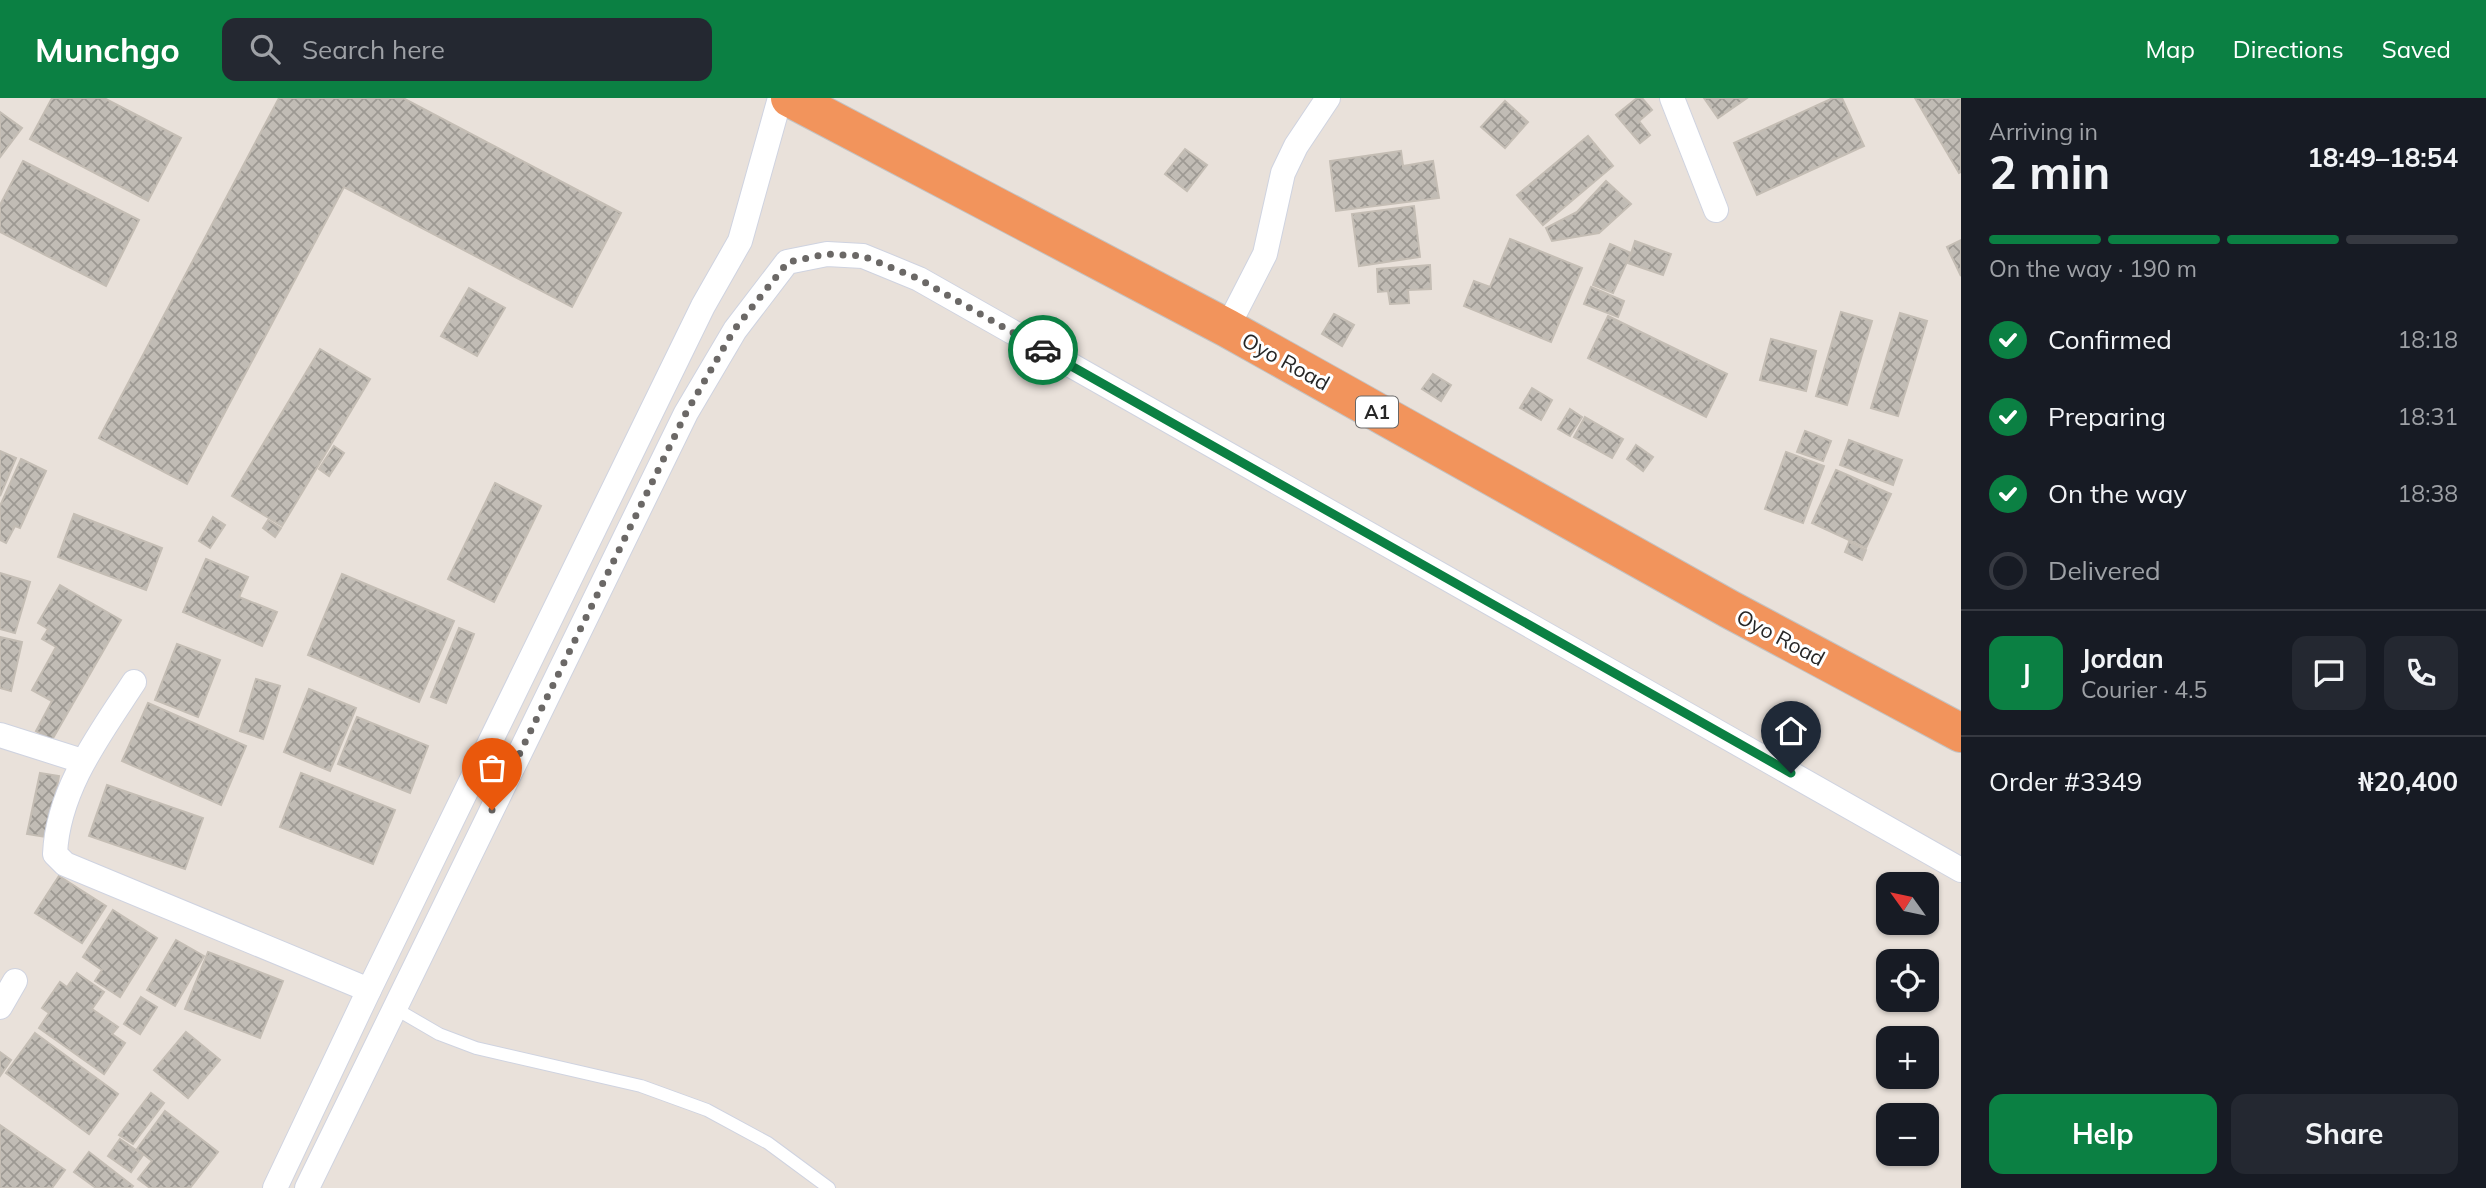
<!DOCTYPE html>
<meta charset="utf-8">
<style>
:root{--surface:#171b24;--page:#242831;--text:#f1f3f6;--muted:#9ea1a6;--line:#363941;--accent:#0b8043}
body{margin:0;font-family:Mulish,sans-serif;background:var(--page);color:var(--text);height:100vh;display:flex;flex-direction:column;font-size:26px;white-space:nowrap}
*{box-sizing:border-box;margin:0}
p{font-size:23px;color:var(--muted)}
.icon{flex:none;width:38px;height:38px;fill:none;stroke:currentColor;stroke-width:2;stroke-linecap:round;stroke-linejoin:round}
.map{position:relative;flex:1;overflow:hidden}
.panel{display:flex;flex-direction:column;background:var(--surface);width:525px}
.panel>*{flex:none}
.needle{width:46px;rotate:303deg}
.tools{position:absolute;left:1876px;top:774px;display:grid;gap:14px}
.tools a{display:grid;place-items:center;width:63px;height:63px;border-radius:14px;background:var(--surface);box-shadow:0 2px 5px #0004;font-size:35px}
.pin{position:absolute;display:grid;place-items:center;width:60px;height:60px;color:#fff;margin:-72px -30px;border-radius:50% 50% 50% 0;rotate:-45deg;box-shadow:0 0 7px #0007}
.pin .icon{rotate:45deg}
.courier{position:absolute;display:grid;place-items:center;width:70px;height:70px;margin:-35px;border:5px solid #0b8043;border-radius:50%;background:#fff;color:#222;box-shadow:0 2px 9px #0007}
.overview em{font-style:normal;font-weight:700}
.overview div{display:flex;flex-direction:column-reverse}
.overview{display:flex;align-items:center;justify-content:space-between;height:119px;padding:0 28px}
h1{font-size:46px;font-weight:700;line-height:52px}
.bar{display:grid;grid-template-columns:repeat(4,1fr);gap:10px 7px;align-content:center;height:84px;padding:0 28px}
.bar i{height:9px;border-radius:5px;background:var(--line)}
.bar .current{background:var(--accent)}
.bar p{grid-column:span 4}
.line{display:flex;align-items:center;gap:18px;padding:0 28px;border-top:2px solid var(--line)}
.line div{flex:1}
.round{display:grid;place-items:center;flex:none;width:74px;height:74px;border-radius:14px;background:var(--page)}
ol{padding:0 28px;list-style:none}
li{display:flex;align-items:center;gap:21px;height:77px}
li p{margin-inline-start:auto}
li .icon{padding:7px;border-radius:50%;background:var(--accent);color:#fff;stroke-width:4}
li:last-child{color:var(--muted)}
li i{width:38px;height:38px;border:4px solid var(--line);border-radius:50%}
.button{display:flex;gap:14px;margin-top:auto;padding:14px 28px}
.button a{flex:1;height:80px;border-radius:14px;background:var(--accent);color:#fff;font-size:28px;font-weight:700;line-height:80px;text-align:center}
.button a+a{background:var(--page);color:var(--text)}
header{display:flex;align-items:center;gap:42px;box-sizing:border-box;height:98px;padding:0 35px;background:var(--accent);color:#fff}
header strong{font-size:33px}
nav{display:flex;gap:38px;margin-inline-start:auto;font-size:24px}
.search{width:490px;height:63px;background:var(--page);display:flex;align-items:center;gap:18px;box-sizing:border-box;padding:0 24px;border-radius:14px;color:var(--muted);font-size:26px}
main{display:flex;flex:1;min-height:0}
.map>svg:first-child{display:block}
.building{fill:url(#building-cross-hatch);stroke:#c4bdb4;stroke-width:2}
.lines{fill:none;stroke-linecap:round;stroke-linejoin:round}
.lane-casing{stroke:#cfd3e0;stroke-width:14}
.street-casing{stroke:#cfd3e0;stroke-width:26}
.highway-casing{stroke:#c3c3c3;stroke-width:40}
.lane{stroke:#fff;stroke-width:12}
.street{stroke:#fff;stroke-width:24}
.highway{stroke:#f2945c;stroke-width:38}
.done{stroke:#6b6866;stroke-width:7;stroke-dasharray:0 12.6}
.route{stroke:#0b8043;stroke-width:9}
.labels{text-anchor:middle;dominant-baseline:central;stroke-width:6;stroke-linejoin:round;paint-order:stroke}
.shield{fill:#fff;stroke:#686868;stroke-width:2}
.shield-label{font-size:19px;font-weight:bold;fill:#272727}
.street-label{font-size:21px;fill:#272727;stroke:#fff}
</style>
<header>
<strong>Munchgo</strong>
<div class="search"><svg class="icon" aria-label="search" viewBox="0 0 24 24"><circle cx="10" cy="10" r="6"/><path d="M15 15l6 6"/></svg>Search here</div>
<nav><a>Map</a><a>Directions</a><a>Saved</a></nav>
</header>
<main>
<div class="map">
<svg width="1961" height="1090" viewBox="0 0 1961 1090">
<defs>
<pattern id="building-cross-hatch" width="8" height="8" patternUnits="userSpaceOnUse" patternTransform="scale(1.75)"><rect width="8" height="8" fill="#c1bcb5"/><path d="M0 0l8 8M0 8l8-8" fill="none" stroke="#9d9993"/></pattern>
</defs>
<rect width="100%" height="100%" fill="#e9e1da"/>
<g class="building">
<polygon points="52,0 104,0 181,40 148,103 30,41"/>
<polygon points="279,0 403,0 621,115 572,209 344,89 187,386 99,340"/>
<polygon points="1637,0 1642,0 1652,12 1639,23 1650,37 1640,45 1616,17"/>
<polygon points="1704,0 1747,0 1718,20"/>
<polygon points="1833,0 1842,0 1864,48 1757,97 1734,45"/>
<polygon points="1915,0 1961,0 1961,74 1959,75"/>
<polygon points="1505,3 1528,24 1505,50 1481,29"/>
<polygon points="0,14 22,30 0,59"/>
<polygon points="1588,38 1613,68 1543,127 1517,97"/>
<polygon points="1185,51 1207,67 1187,93 1165,76"/>
<polygon points="1401,53 1403,68 1433,63 1439,100 1336,113 1330,63"/>
<polygon points="23,63 139,122 106,188 0,134 0,107"/>
<polygon points="1606,83 1631,106 1599,135 1552,143 1546,130 1577,114"/>
<polygon points="1414,108 1420,159 1359,168 1352,116"/>
<polygon points="1510,141 1582,170 1551,244 1464,208 1474,183 1490,189"/>
<polygon points="1961,142 1961,178 1947,149"/>
<polygon points="1635,143 1671,156 1663,177 1628,165"/>
<polygon points="1610,146 1631,155 1613,195 1593,187"/>
<polygon points="1430,167 1431,191 1408,192 1409,205 1390,206 1388,193 1378,194 1377,171"/>
<polygon points="1591,189 1624,203 1618,219 1584,206"/>
<polygon points="469,190 505,210 477,258 441,238"/>
<polygon points="1841,214 1872,223 1847,307 1816,298"/>
<polygon points="1900,215 1927,223 1898,318 1871,310"/>
<polygon points="1334,216 1354,227 1342,248 1322,236"/>
<polygon points="1608,218 1727,276 1706,319 1588,260"/>
<polygon points="1771,241 1816,253 1806,293 1760,282"/>
<polygon points="320,251 370,281 282,428 232,398"/>
<polygon points="1433,276 1451,287 1441,303 1422,291"/>
<polygon points="1532,290 1552,302 1541,322 1520,310"/>
<polygon points="1570,311 1582,319 1570,338 1558,331"/>
<polygon points="1585,319 1623,341 1612,360 1574,339"/>
<polygon points="1805,333 1831,343 1823,363 1797,354"/>
<polygon points="1849,342 1902,362 1893,387 1840,367"/>
<polygon points="1636,347 1653,359 1643,373 1627,361"/>
<polygon points="334,348 344,355 329,378 319,371"/>
<polygon points="0,353 16,360 0,398"/>
<polygon points="1786,354 1824,368 1803,425 1765,411"/>
<polygon points="21,361 46,373 20,430 15,428 6,445 0,442 0,408"/>
<polygon points="1836,372 1891,396 1866,450 1812,425"/>
<polygon points="495,385 541,408 494,504 448,481"/>
<polygon points="74,416 162,450 146,492 58,459"/>
<polygon points="213,419 225,427 210,450 199,443"/>
<polygon points="268,422 281,430 275,439 263,430"/>
<polygon points="1849,444 1866,452 1862,462 1845,454"/>
<polygon points="206,461 248,479 239,499 277,514 262,548 183,514"/>
<polygon points="0,475 30,484 15,535 0,531"/>
<polygon points="342,476 454,523 419,604 308,557"/>
<polygon points="60,487 121,522 52,642 36,633 52,603 32,592 56,549 42,541 48,531 38,525"/>
<polygon points="459,530 474,536 446,605 431,599"/>
<polygon points="0,539 22,544 11,593 0,590"/>
<polygon points="177,546 220,562 198,619 155,602"/>
<polygon points="256,581 280,588 263,641 240,633"/>
<polygon points="309,591 356,610 330,673 284,654"/>
<polygon points="148,605 246,648 221,707 122,663"/>
<polygon points="357,619 428,648 410,695 338,666"/>
<polygon points="40,675 59,678 47,739 27,736"/>
<polygon points="301,675 395,712 373,766 280,729"/>
<polygon points="107,687 203,720 185,771 89,738"/>
<polygon points="59,778 106,808 82,845 35,815"/>
<polygon points="113,812 157,840 120,899 95,883 102,872 83,859"/>
<polygon points="176,842 204,858 175,908 147,892"/>
<polygon points="208,854 283,883 260,940 185,911"/>
<polygon points="77,875 104,894 92,911 118,929 112,936 125,945 104,976 39,930 49,915 42,910 60,884 67,889"/>
<polygon points="141,899 157,909 140,936 124,926"/>
<polygon points="186,934 220,962 188,1000 154,972"/>
<polygon points="35,935 118,996 89,1036 6,975"/>
<polygon points="0,954 11,962 0,978"/>
<polygon points="151,995 164,1005 133,1046 119,1037"/>
<polygon points="165,1013 218,1054 190,1090 150,1090 138,1081 152,1063 137,1051"/>
<polygon points="0,1027 65,1072 52,1090 0,1090"/>
<polygon points="120,1041 143,1057 131,1074 108,1058"/>
<polygon points="89,1054 133,1088 131,1090 96,1090 74,1074"/>
</g>
<g class="lines">
<g class="lane-casing">
<polyline id="lane" points="396,911 439,936 476,950 641,988 707,1012 768,1045 829,1090"/>
</g>
<g class="street-casing">
<g id="street">
<polyline points="1672,0 1716,112"/>
<polyline points="1227,230 1265,156 1283,75 1296,48 1328,0"/>
<path d="M134,584c-34,52 -76,107 -79,172l10,10 304,126"/>
<polyline points="0,637 82,663"/>
<polyline points="0,909 15,883"/>
<polyline points="275,1090 369,892 703,208 740,143 780,0"/>
<polyline points="307,1090 686,315 735,232 787,164 827,156 863,158 919,181 1961,772"/>
</g>
</g>
<g class="highway-casing">
<polyline id="highway" points="790,0 1227,230 1729,511 1961,635"/>
</g>
<use href="#lane" class="lane"/>
<use href="#street" class="street"/>
<use href="#highway" class="highway"/>
</g>
<g class="lines">
<polyline class="done" points="492,712 686,315 734,232 788,164 827,156 863,158 919,181 1043,252"/>
<polyline class="route" points="1043,252 1791,675"/>
</g>
<g class="labels">
<rect class="shield" x="1356" y="298.5" width="42" height="31" rx="5"/>
<g class="shield-label">
<text x="1377" y="314">A1</text>
</g>
<g class="street-label">
<text transform="translate(1286 263) rotate(29)">Oyo Road</text>
<text transform="translate(1781 539) rotate(28)">Oyo Road</text>
</g>
</g>
</svg>
<div class="tools">
<a><svg class="needle" viewBox="-14 -14 28 28"><path d="M0-13l5 13h-10z" fill="#e53935"/><path d="M0 13l5-13h-10z" fill="#9ea1a6"/></svg></a>
<a><svg class="icon" aria-label="locate" viewBox="0 0 24 24"><circle cx="12" cy="12" r="6"/><path d="M12 2v4M12 18v4M2 12h4M18 12h4"/></svg></a>
<a>+</a>
<a>−</a>
</div>
<div class="pin" style="left:492px;top:712px;background:#ea580c"><svg class="icon" aria-label="bag" viewBox="0 0 24 24"><path d="M5 8h14l-1 12H6zM9 8a3 3 0 0 1 6 0"/></svg></div>
<div class="pin" style="left:1791px;top:675px;background:#1f2937"><svg class="icon" aria-label="home" viewBox="0 0 24 24"><path d="M3 11l9-7 9 7M6 9v11h12V9"/></svg></div>
<div class="courier" style="left:1043px;top:252px"><svg class="icon" aria-label="car" viewBox="0 0 24 24"><path d="M5 17H2v-5l4-1 3-4h7l3 4 3 1v5h-3M9 17h6M6 11h13"/><circle cx="7" cy="17" r="2"/><circle cx="17" cy="17" r="2"/></svg></div>
</div>
<section class="panel">
<div class="overview"><div><h1>2 min</h1><p>Arriving in</p></div><em>18:49–18:54</em></div>
<div class="bar"><i class="current"></i><i class="current"></i><i class="current"></i><i></i><p>On the way · 190 m</p></div>
<ol>
<li><svg class="icon" aria-label="check" viewBox="0 0 24 24"><path d="M5 12l5 5 9-10"/></svg>Confirmed<p>18:18</p></li>
<li><svg class="icon" aria-label="check" viewBox="0 0 24 24"><path d="M5 12l5 5 9-10"/></svg>Preparing<p>18:31</p></li>
<li><svg class="icon" aria-label="check" viewBox="0 0 24 24"><path d="M5 12l5 5 9-10"/></svg>On the way<p>18:38</p></li>
<li><i></i>Delivered</li>
</ol>
<div class="line" style="height:126px"><b class="round" style="background:var(--accent);color:#fff">J</b><div><b>Jordan</b><p>Courier · 4.5</p></div><a class="round"><svg class="icon" aria-label="chat" viewBox="0 0 24 24"><path d="M4 5h16v11H9l-5 4z"/></svg></a><a class="round"><svg class="icon" aria-label="phone" viewBox="0 0 24 24"><path d="M5 4h4l2 5-3 2q2 4 5 5l2-3 5 2v4C11 20 4 13 5 4z"/></svg></a></div>
<div class="line" style="height:91px"><div>Order #3349</div><b>₦20,400</b></div>
<div class="button"><a>Help</a><a>Share</a></div>
</section>
</main>
